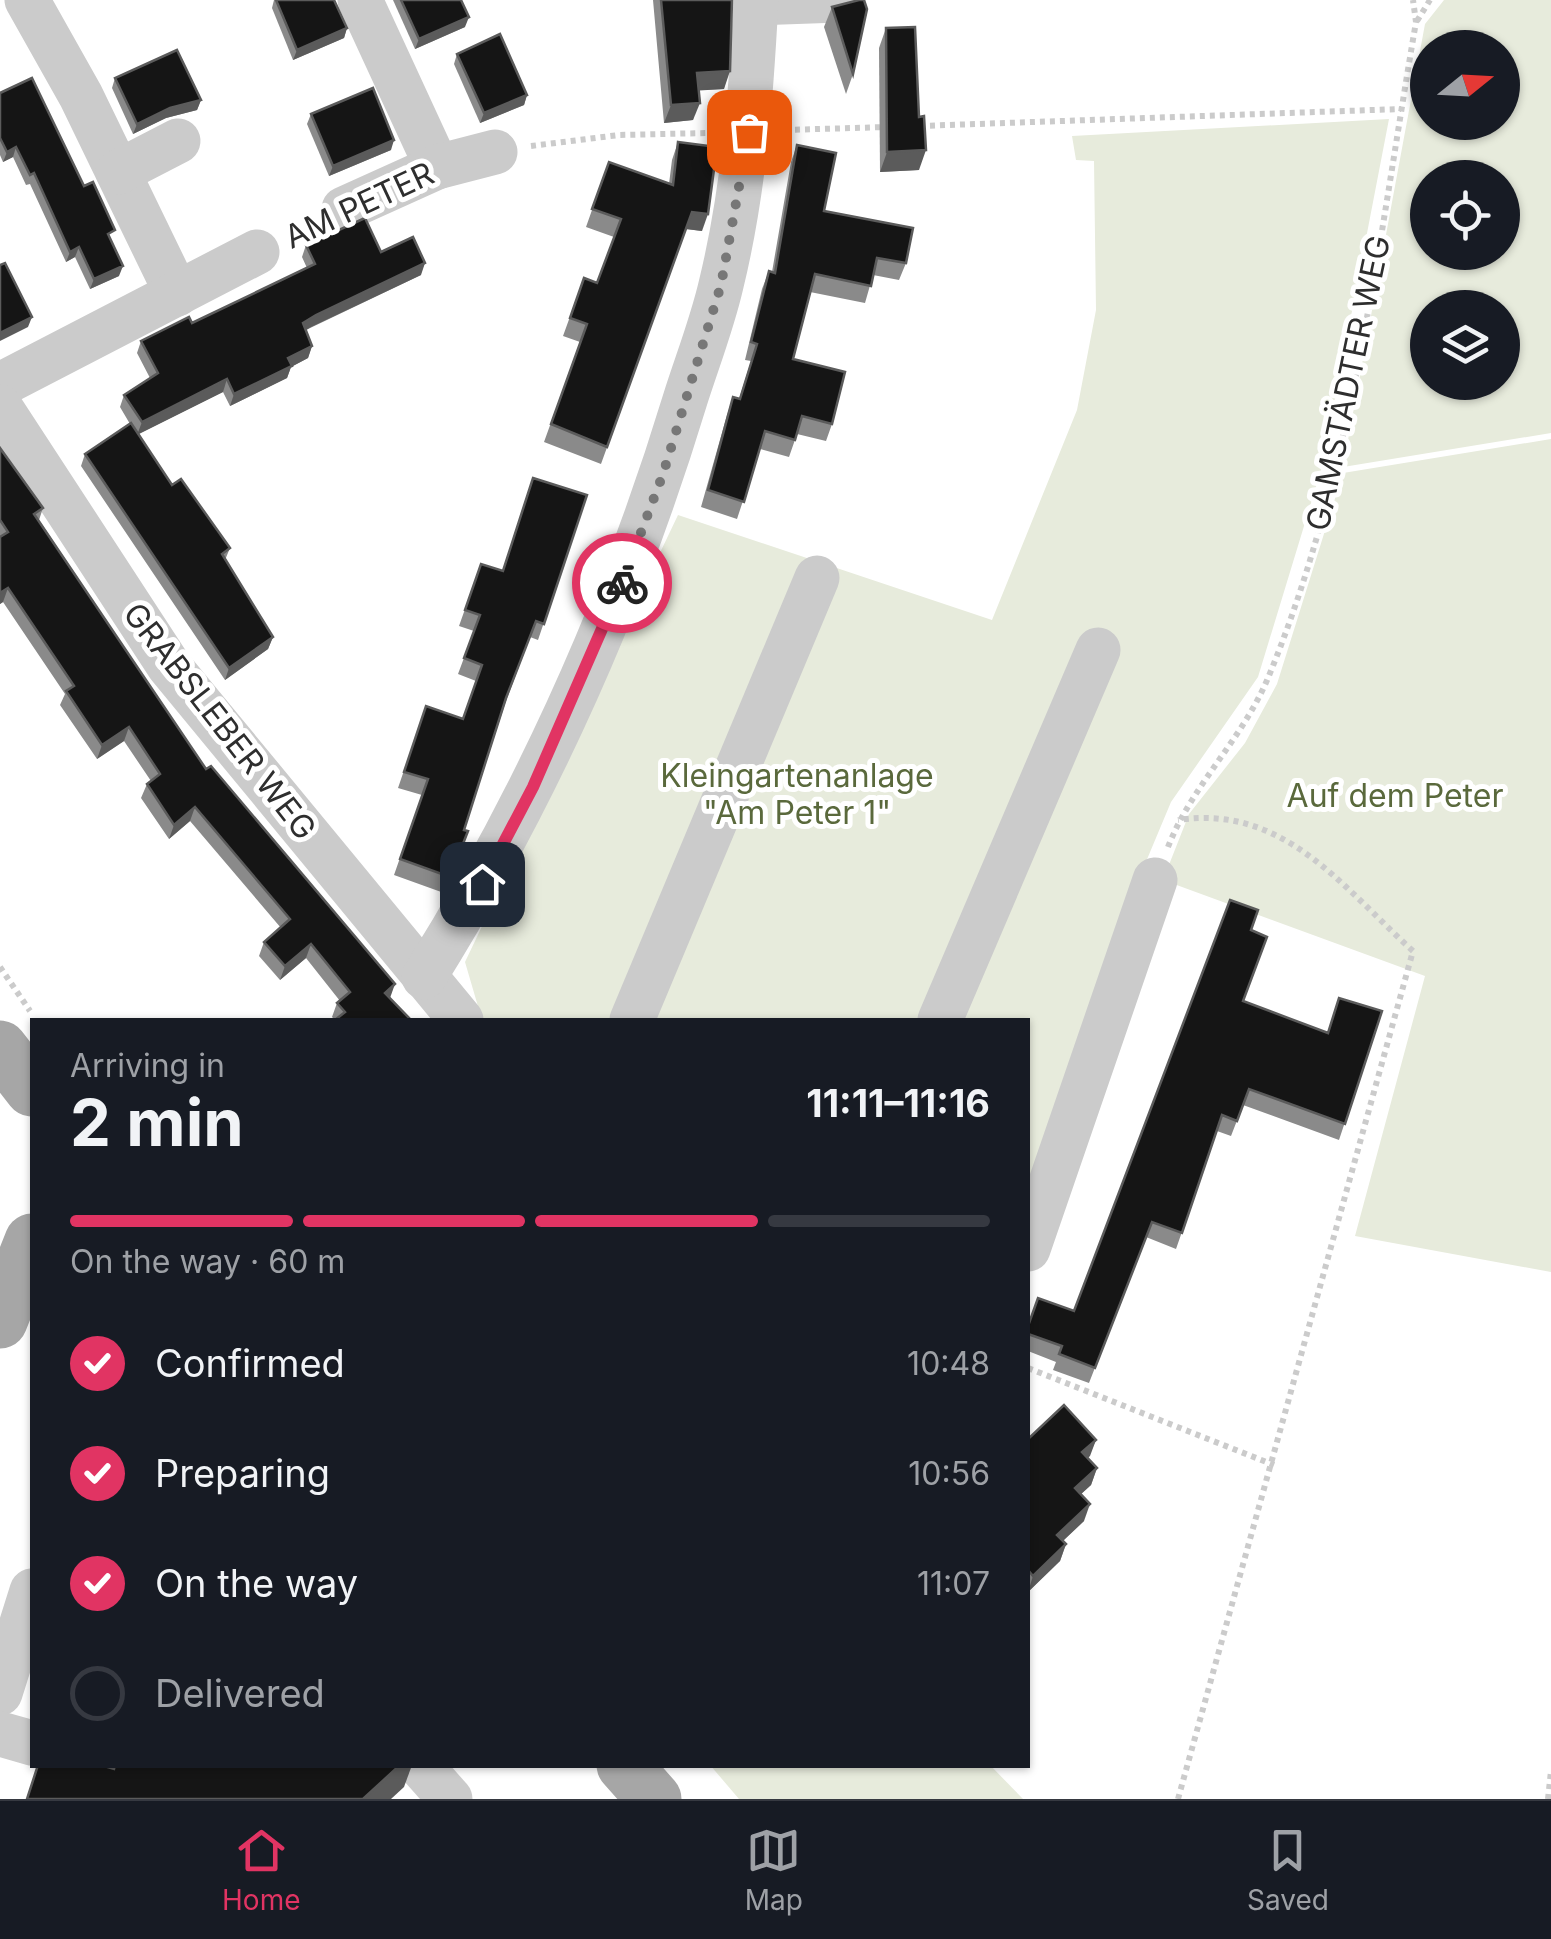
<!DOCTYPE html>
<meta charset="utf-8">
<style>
:root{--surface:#171b24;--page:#20242c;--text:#f1f3f6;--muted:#9ea1a6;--line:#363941;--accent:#e13463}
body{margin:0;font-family:Inter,sans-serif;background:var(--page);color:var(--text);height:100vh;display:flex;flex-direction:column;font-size:38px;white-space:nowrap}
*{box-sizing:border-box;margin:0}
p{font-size:32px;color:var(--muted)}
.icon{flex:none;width:55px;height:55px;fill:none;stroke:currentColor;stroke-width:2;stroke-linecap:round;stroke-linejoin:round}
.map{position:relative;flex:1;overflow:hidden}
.drawer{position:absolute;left:30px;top:1018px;width:1000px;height:750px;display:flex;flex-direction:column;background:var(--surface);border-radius:0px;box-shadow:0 2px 8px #0004}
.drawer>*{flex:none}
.needle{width:65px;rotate:72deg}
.controls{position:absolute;left:1410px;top:30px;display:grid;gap:20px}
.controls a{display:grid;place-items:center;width:110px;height:110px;border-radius:50%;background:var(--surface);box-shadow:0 2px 8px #0004;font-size:50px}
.pin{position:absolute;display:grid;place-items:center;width:85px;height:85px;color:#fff;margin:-42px;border-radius:20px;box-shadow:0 5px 15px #0006}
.courier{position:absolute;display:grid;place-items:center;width:100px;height:100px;margin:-50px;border:8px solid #e13463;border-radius:50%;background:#fff;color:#222;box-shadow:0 2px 12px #0007}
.headline em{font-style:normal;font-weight:700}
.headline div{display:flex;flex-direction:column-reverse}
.headline{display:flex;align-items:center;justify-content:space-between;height:170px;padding:0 40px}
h1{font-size:65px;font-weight:700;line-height:75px}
.bar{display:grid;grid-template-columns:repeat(4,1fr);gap:15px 10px;align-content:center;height:120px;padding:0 40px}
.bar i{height:12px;border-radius:8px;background:var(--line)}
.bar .active{background:var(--accent)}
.bar p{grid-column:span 4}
ol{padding:0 40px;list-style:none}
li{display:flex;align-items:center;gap:30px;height:110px}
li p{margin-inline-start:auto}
li .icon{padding:10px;border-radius:50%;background:var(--accent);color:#fff;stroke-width:4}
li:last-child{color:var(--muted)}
li i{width:55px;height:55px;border:5px solid var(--line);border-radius:50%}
.tabs{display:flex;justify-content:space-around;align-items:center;height:140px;border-top:2px solid var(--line);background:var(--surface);font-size:28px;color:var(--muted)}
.tabs a{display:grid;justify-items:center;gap:5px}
.tabs .active{color:var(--accent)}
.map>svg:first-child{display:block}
.green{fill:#e7ebdc;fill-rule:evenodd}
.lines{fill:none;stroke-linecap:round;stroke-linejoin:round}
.path{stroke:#cbcbcb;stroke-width:6;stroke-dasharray:5 5;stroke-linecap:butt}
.minor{stroke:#cbcbcb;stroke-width:45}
.major{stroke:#a6a6a6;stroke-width:55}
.wall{fill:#8a8a8a}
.shaded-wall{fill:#5b5b5b}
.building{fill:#151515;stroke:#5b5b5b;stroke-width:2.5}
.done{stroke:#777;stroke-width:10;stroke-dasharray:0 18}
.route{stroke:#e13463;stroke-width:12}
.labels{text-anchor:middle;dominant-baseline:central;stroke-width:10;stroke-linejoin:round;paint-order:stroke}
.street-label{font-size:32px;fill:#2e2e2e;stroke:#fff}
.park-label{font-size:32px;fill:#5a693c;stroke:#fff}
</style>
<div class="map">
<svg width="1551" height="1799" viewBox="0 0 1551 1799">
<rect width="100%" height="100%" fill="#fff"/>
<g class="green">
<path d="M1444,0h107v433l-208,34 82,-443zM1428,48h74v74h-74zM1428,178h74v74h-74zM1428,308h74v74h-74z"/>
<polygon points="1389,119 1322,467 1258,677 1171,802 1135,888 1028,1191 1028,1020 482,1020 465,962 678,515 992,620 1077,410 1096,310 1094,161 1076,160 1072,136"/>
<polygon points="1551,439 1551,1272 1355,1236 1425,976 1163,880 1189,814 1245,743 1277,684 1343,473"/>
<polygon points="710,1765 990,1765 1023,1799 739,1799"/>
</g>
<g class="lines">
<g class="path">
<polyline points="1417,21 1430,0"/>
<polyline points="920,126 1401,109"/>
<polyline points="785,130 887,127"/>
<polyline points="531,146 619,135 707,133"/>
<path d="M1168,847c24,-62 74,-107 100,-169 86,-208 110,-436 148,-656l-3,-22"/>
<polyline points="0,967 30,1011"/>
<polyline points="1028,1368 1274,1465"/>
<path d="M1178,1799l235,-848c-71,-64 -129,-147 -235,-131"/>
<polyline points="1548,1799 1551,1771"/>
</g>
<g class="minor">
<polyline points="27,0 81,96 177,294"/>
<polyline points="360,0 437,167"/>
<polyline points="756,3 839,0"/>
<polyline points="118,172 178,141"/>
<polyline points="344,209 437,167 495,152"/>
<polyline points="0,385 257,252"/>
<polyline points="0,407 169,666 461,1020"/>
<path d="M424,977c113,-181 199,-373 261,-577 12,-38 27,-76 36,-115 23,-94 30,-189 35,-285"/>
<polyline points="632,1020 817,578"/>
<polyline points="940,1020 1098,650"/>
<polyline points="1028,1249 1155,880"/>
<polyline points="0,1693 32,1591"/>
<polyline points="0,1734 32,1743"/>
<polyline points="420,1765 450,1799"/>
</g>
<g class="major">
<polyline points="0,1048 32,1089"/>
<polyline points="0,1321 32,1241"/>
<polyline points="624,1765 654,1799"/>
</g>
</g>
<g class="wall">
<polygon points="274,0 334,0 347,28 344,38 293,60 272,8"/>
<polygon points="393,0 461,0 465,27 415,49"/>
<polygon points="653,0 732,0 724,89 699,90 693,120 664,123"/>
<polygon points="832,7 853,74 846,94 824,27"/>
<polygon points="886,28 919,170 880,172 879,48"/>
<polygon points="457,54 527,95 524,105 480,123 454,64"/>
<polygon points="115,78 201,100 197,110 166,118 133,134 112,88"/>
<polygon points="0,93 111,241 119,276 90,289 75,257 66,262 30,184 26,185 13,157 3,162 0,155"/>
<polygon points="311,114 391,150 329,176 307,124"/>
<polygon points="678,142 702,231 686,229 601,464 544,442 580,342 563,336 584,278 597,283 614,237 586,227 609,162 669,184 672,160"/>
<polygon points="797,145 824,211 906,263 899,280 873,275 865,303 810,292 793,359 832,424 826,441 797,434 789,457 760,449 737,519 701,507 727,415 733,397 739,399 751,361 745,360 762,289 769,271 772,272 791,162"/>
<polygon points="306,245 381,252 421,275 306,330 312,346 308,358 291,367 287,378 230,406 223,392 138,434 172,485 230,548 225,560 273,637 268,649 225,680 81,466 85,454 130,424 120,407 124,395 150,378 137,353 141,341 192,323 307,268 302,257"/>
<polygon points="0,448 43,508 39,520 206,769 395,984 335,1020 332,1017 337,1003 340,1001 306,958 280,980 259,956 264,942 281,928 190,821 169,839 141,798 147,784 151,781 124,741 97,759 60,705 65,694 3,602 0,604"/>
<polygon points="587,495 538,640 530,637 505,704 464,830 463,847 444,893 394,875 422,795 398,788 426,706 463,719 476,681 458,674 474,631 459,626 481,564 502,571"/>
<polygon points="1251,930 1243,1001 1328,1033 1382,1011 1339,1140 1243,1105 1231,1136 1217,1131 1176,1249 1146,1237 1089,1383 1053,1370 1056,1362 1028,1351 1028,1326 1074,1311"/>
<polygon points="1028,1439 1096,1440 1088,1458 1097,1468 1091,1485 1081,1494 1084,1521 1063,1541 1066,1544 1060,1561 1028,1592"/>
</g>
<g class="shaded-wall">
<polygon points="469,17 465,27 415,49 419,39"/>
<polygon points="347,28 344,38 293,60 297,50"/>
<polygon points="730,71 724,89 691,91 697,73"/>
<polygon points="527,95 524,105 480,123 484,113"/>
<polygon points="201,100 197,110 166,118 133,134 137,124 170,108"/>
<polygon points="700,103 693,120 664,123 671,105"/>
<polygon points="394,140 391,150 329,176 333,166"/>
<polygon points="16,147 13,157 3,162 7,152"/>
<polygon points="926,150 919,170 880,172 887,152"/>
<polygon points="692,212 708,214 702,231 686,229"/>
<polygon points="79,247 75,257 66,262 70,252"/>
<polygon points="425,263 421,275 311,327 298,335 303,323 316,315"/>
<polygon points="123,266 119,276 90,289 94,279"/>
<polygon points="32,317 28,327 0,341 0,333"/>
<polygon points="312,346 308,358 291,367 287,378 230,406 234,394 288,358"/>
<polygon points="227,379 223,392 137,435 142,422"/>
<polygon points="8,588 3,602 0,604 0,593"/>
<polygon points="273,637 268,649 225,680 229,668"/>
<polygon points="129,727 124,741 97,759 102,745"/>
<polygon points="195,807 190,821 169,839 174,825"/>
<polygon points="311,944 306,958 280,980 285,966"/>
<polygon points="395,984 390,998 385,993"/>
<polygon points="1096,1440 1090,1456 1076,1469 1082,1452"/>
<polygon points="1097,1468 1091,1485 1069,1505 1075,1488"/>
<polygon points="1090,1504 1084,1521 1051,1552 1057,1535"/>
<polygon points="1066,1544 1060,1561 1028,1592 1033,1576"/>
<polygon points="400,1765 412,1765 404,1787 391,1799 363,1799"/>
</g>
<g class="building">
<polygon points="276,0 334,0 347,28 297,50"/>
<polygon points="401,0 461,0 469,17 419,39"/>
<polygon points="661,0 732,0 730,71 697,73 700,103 671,105"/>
<polygon points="859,0 864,0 867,9 853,74 832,7"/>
<polygon points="915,27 919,117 924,116 926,150 887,152 886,28"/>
<polygon points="500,34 527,95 484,113 457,54"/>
<polygon points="177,50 201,100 170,108 137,124 115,78"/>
<polygon points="32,78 84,186 93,182 115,230 108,234 123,266 94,279 79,247 70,252 34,173 30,175 16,147 7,152 0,138 0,93"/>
<polygon points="373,88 394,140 333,166 311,114"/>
<polygon points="678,142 717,147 708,214 692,212 607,447 551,424 587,324 570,318 584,278 597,283 621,219 592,209 609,162 673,185"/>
<polygon points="797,145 836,153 824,211 913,228 906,263 877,258 871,286 815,274 793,359 845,372 832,424 802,416 795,440 765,431 744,502 708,490 733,397 740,399 757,344 751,342 769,271 775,273"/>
<polygon points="365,218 381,252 413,237 425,263 316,315 303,323 312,346 288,358 292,366 234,394 227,379 142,422 124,395 158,373 141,341 189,317 192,323 315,264 306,245"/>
<polygon points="5,263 32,317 0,333 0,265"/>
<polygon points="131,423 172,485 181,479 230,548 222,554 273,637 229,668 85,454"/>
<polygon points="0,448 43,508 34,514 206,769 211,766 395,984 385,993 411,1020 335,1020 345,1012 337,1003 350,992 311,944 285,966 264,942 290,919 195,807 174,825 147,784 160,774 129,727 102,745 66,691 74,686 8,588 0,593 0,537 8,532 0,520"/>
<polygon points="533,478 587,495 544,624 536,621 506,698 464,830 468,831 450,877 400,859 428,779 404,772 426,706 463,719 482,665 464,658 480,615 465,610 481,564 503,571"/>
<polygon points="1230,900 1258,910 1251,930 1267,937 1243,1001 1328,1033 1339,998 1382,1011 1345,1124 1249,1089 1237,1121 1222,1115 1182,1233 1152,1222 1095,1368 1059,1354 1062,1346 1028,1334 1028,1326 1038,1298 1074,1311"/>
<polygon points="1064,1405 1096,1440 1082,1452 1097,1468 1075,1488 1090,1504 1057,1535 1066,1544 1033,1576 1028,1570 1028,1439"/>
<polygon points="38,1765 101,1765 114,1769 115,1765 400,1765 363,1799 27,1799"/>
</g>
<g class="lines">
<polyline class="done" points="622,583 663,474 721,285 749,132"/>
<polyline class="route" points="482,884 533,787 622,583"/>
</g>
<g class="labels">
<g class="street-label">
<text transform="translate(359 205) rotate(-25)">AM PETER</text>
<text transform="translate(1348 383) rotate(-78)">GAMSTÄDTER WEG</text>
<text transform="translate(220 721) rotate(52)">GRABSLEBER WEG</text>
</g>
<g class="park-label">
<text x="797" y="775">Kleingartenanlage<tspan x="797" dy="37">"Am Peter 1"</tspan></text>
<text x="1395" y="795">Auf dem Peter</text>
</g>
</g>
</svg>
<div class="controls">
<a><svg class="needle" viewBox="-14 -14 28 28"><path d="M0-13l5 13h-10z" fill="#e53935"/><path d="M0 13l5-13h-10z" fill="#9ea1a6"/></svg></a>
<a><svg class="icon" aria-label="locate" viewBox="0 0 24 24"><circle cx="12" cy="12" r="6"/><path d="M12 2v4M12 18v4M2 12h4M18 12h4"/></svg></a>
<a><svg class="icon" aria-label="layers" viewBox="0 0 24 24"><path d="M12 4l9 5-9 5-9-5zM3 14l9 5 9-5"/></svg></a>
</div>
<div class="pin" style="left:749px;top:132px;background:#ea580c"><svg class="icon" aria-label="bag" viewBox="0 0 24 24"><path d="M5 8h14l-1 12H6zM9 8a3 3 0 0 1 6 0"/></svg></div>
<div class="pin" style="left:482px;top:884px;background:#1f2937"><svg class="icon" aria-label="home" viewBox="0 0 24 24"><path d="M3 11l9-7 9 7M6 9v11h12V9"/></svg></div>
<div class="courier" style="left:622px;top:583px"><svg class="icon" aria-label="bike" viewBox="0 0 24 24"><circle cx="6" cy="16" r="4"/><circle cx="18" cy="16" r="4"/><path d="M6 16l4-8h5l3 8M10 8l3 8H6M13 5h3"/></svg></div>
<section class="drawer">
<div class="headline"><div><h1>2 min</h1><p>Arriving in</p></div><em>11:11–11:16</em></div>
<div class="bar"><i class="active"></i><i class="active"></i><i class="active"></i><i></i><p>On the way · 60 m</p></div>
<ol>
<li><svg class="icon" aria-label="check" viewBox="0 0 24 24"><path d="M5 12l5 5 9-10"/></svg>Confirmed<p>10:48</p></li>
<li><svg class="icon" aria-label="check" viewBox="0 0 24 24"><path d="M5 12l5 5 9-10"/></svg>Preparing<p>10:56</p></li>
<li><svg class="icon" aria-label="check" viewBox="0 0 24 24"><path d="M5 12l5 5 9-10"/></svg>On the way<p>11:07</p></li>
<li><i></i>Delivered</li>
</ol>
</section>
</div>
<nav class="tabs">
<a class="active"><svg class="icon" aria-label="home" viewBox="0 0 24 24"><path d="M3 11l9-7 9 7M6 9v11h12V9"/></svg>Home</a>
<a><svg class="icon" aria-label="map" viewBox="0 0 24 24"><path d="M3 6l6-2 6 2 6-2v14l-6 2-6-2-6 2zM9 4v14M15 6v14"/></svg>Map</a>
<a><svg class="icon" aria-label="saved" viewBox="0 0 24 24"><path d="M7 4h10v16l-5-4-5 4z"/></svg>Saved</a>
</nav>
